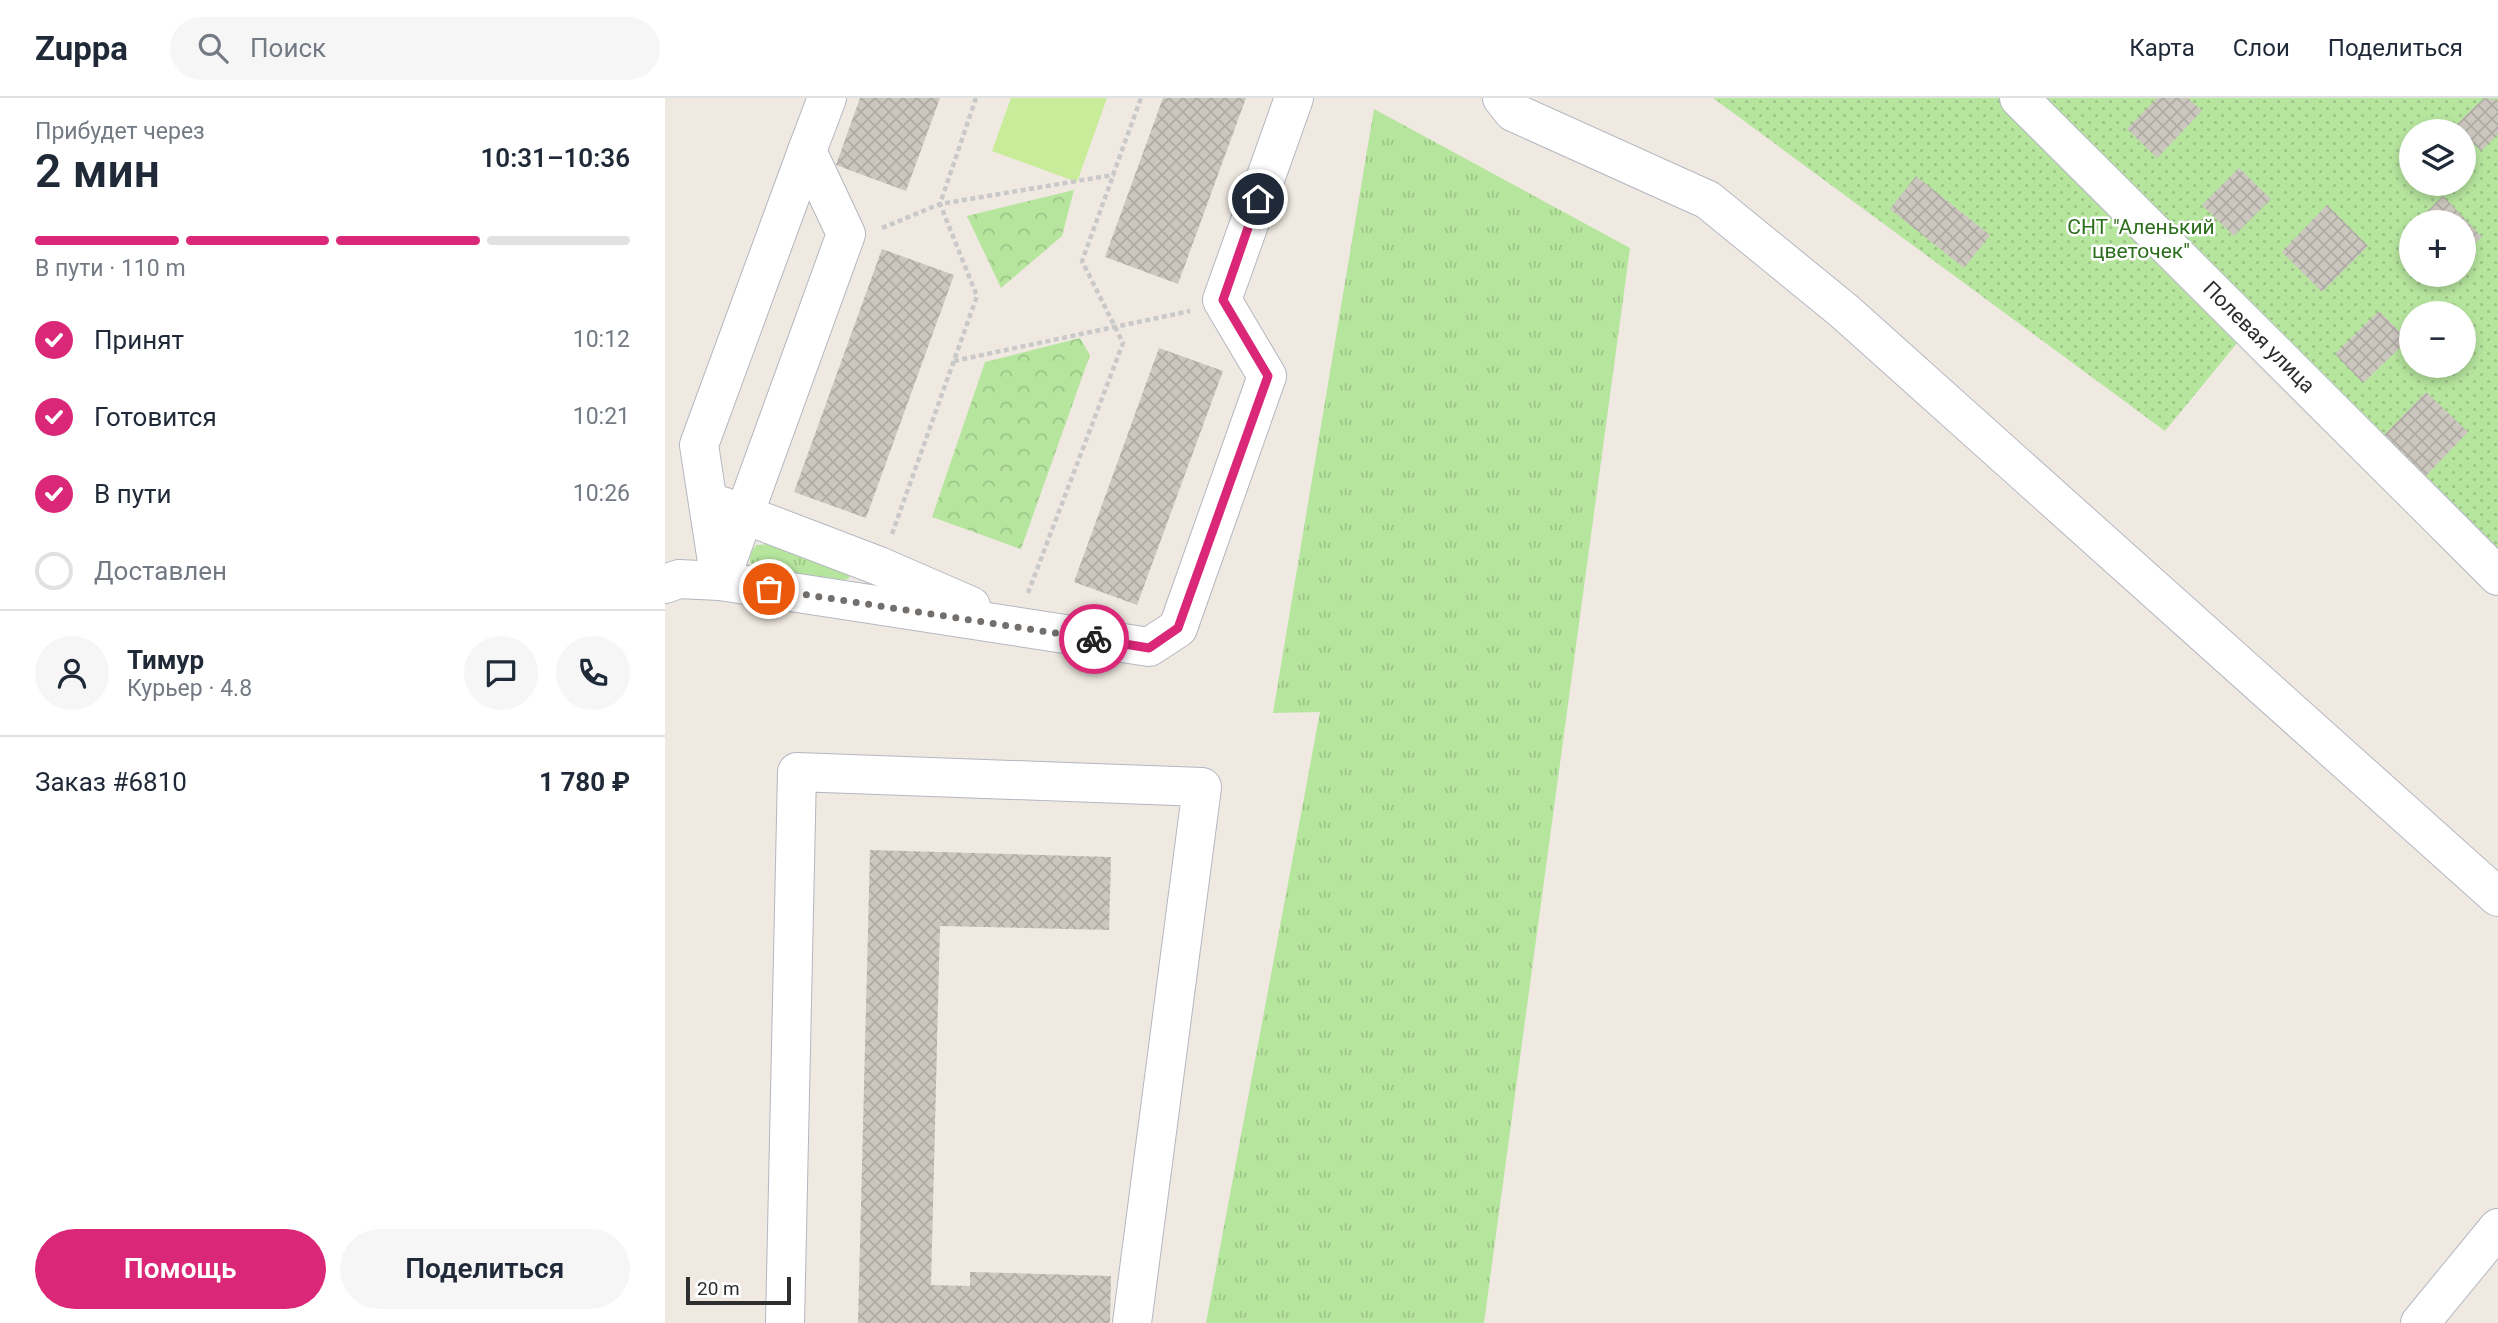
<!DOCTYPE html>
<html lang="ru">
<meta charset="utf-8">
<style>
:root{--surface:#fff;--page:#f6f6f7;--text:#1f2937;--muted:#747a83;--line:#e0e1e3;--accent:#db2777}
body{margin:0;font-family:Roboto,sans-serif;background:var(--page);color:var(--text);height:100vh;display:flex;flex-direction:column;font-size:26px;white-space:nowrap}
*{box-sizing:border-box;margin:0}
p{font-size:23px;color:var(--muted)}
.icon{flex:none;width:38px;height:38px;fill:none;stroke:currentColor;stroke-width:2;stroke-linecap:round;stroke-linejoin:round}
.map{position:relative;flex:1;overflow:hidden}
.sheet{display:flex;flex-direction:column;background:var(--surface);width:665px}
.sheet>*{flex:none}
.tools{position:absolute;left:1734px;top:21px;display:grid;gap:14px}
.tools a{display:grid;place-items:center;width:77px;height:77px;border-radius:50%;background:var(--surface);box-shadow:0 4px 10px #0003;font-size:35px}
.scale{position:absolute;left:21px;bottom:18px;width:105px;box-sizing:border-box;padding-left:7px;border:4px solid #2e2e2e;border-top:0;font-size:19px;line-height:24px;white-space:nowrap;color:#2e2e2e;-webkit-text-stroke:5px #fff;paint-order:stroke}
.pin{position:absolute;display:grid;place-items:center;width:60px;height:60px;color:#fff;margin:-30px;border:4px solid #fff;border-radius:50%;box-shadow:0 2px 7px #0007}
.courier{position:absolute;display:grid;place-items:center;width:70px;height:70px;margin:-35px;border:5px solid #db2777;border-radius:50%;background:#fff;color:#222;box-shadow:0 2px 9px #0007}
.headline em{font-style:normal;font-weight:600}
.headline div{display:flex;flex-direction:column-reverse}
.headline{display:flex;align-items:center;justify-content:space-between;height:119px;padding:0 35px}
h1{font-size:46px;font-weight:600;line-height:52px}
.bar{display:grid;grid-template-columns:repeat(4,1fr);gap:10px 7px;align-content:center;height:84px;padding:0 35px}
.bar i{height:9px;border-radius:5px;background:var(--line)}
.bar .on{background:var(--accent)}
.bar p{grid-column:span 4}
.line{display:flex;align-items:center;gap:18px;padding:0 35px;border-top:2px solid var(--line)}
.line div{flex:1}
.round{display:grid;place-items:center;flex:none;width:74px;height:74px;border-radius:37px;background:var(--page)}
ol{padding:0 35px;list-style:none}
li{display:flex;align-items:center;gap:21px;height:77px}
li p{margin-inline-start:auto}
li .icon{padding:7px;border-radius:50%;background:var(--accent);color:#fff;stroke-width:4}
li:last-child{color:var(--muted)}
li i{width:38px;height:38px;border:4px solid var(--line);border-radius:50%}
.action{display:flex;gap:14px;margin-top:auto;padding:14px 35px}
.action a{flex:1;height:80px;border-radius:42px;background:var(--accent);color:#fff;font-size:28px;font-weight:600;line-height:80px;text-align:center}
.action a+a{background:var(--page);color:var(--text)}
header{display:flex;align-items:center;gap:42px;box-sizing:border-box;height:98px;padding:0 35px;background:var(--surface);border-bottom:2px solid var(--line)}
header strong{font-size:33px}
nav{display:flex;gap:38px;margin-inline-start:auto;font-size:24px}
.search{width:490px;height:63px;background:var(--page);display:flex;align-items:center;gap:18px;box-sizing:border-box;padding:0 24px;border-radius:38px;color:var(--muted);font-size:26px}
main{display:flex;flex:1;min-height:0}
.map>svg:first-child{display:block}
.grass{fill:url(#grass-tufts)}
.forest{fill:url(#forest-crowns)}
.garden{fill:url(#garden-dots);fill-rule:evenodd}
.pitch{fill:#c9ec9a}
.building{fill:url(#building-cross-hatch)}
.lines{fill:none;stroke-linecap:round;stroke-linejoin:round}
.minor-casing{stroke:#b4b7c1;stroke-width:40}
.path{stroke:#c9c9c9;stroke-width:4.5;stroke-dasharray:5 3.5;stroke-linecap:butt}
.minor{stroke:#fff;stroke-width:38}
.done{stroke:#726f6d;stroke-width:7;stroke-dasharray:0 12.6}
.route{stroke:#db2777;stroke-width:9}
.labels{text-anchor:middle;dominant-baseline:central;stroke-width:5;stroke-linejoin:round;paint-order:stroke}
.park-label{font-size:21px;fill:#2c6e1b;stroke:#fff}
.street-label{font-size:21px;fill:#2e2e2e;stroke:#fff}
</style>
<header>
<strong>Zuppa</strong>
<div class="search"><svg class="icon" aria-label="search" viewBox="0 0 24 24"><circle cx="10" cy="10" r="6"/><path d="M15 15l6 6"/></svg>Поиск</div>
<nav><a>Карта</a><a>Слои</a><a>Поделиться</a></nav>
</header>
<main>
<section class="sheet">
<div class="headline"><div><h1>2 мин</h1><p>Прибудет через</p></div><em>10:31–10:36</em></div>
<div class="bar"><i class="on"></i><i class="on"></i><i class="on"></i><i></i><p>В пути · 110 m</p></div>
<ol>
<li><svg class="icon" aria-label="check" viewBox="0 0 24 24"><path d="M5 12l5 5 9-10"/></svg>Принят<p>10:12</p></li>
<li><svg class="icon" aria-label="check" viewBox="0 0 24 24"><path d="M5 12l5 5 9-10"/></svg>Готовится<p>10:21</p></li>
<li><svg class="icon" aria-label="check" viewBox="0 0 24 24"><path d="M5 12l5 5 9-10"/></svg>В пути<p>10:26</p></li>
<li><i></i>Доставлен</li>
</ol>
<div class="line" style="height:126px"><a class="round"><svg class="icon" aria-label="person" viewBox="0 0 24 24"><circle cx="12" cy="8" r="4"/><path d="M4 21q1-7 8-7t8 7"/></svg></a><div><b>Тимур</b><p>Курьер · 4.8</p></div><a class="round"><svg class="icon" aria-label="chat" viewBox="0 0 24 24"><path d="M4 5h16v11H9l-5 4z"/></svg></a><a class="round"><svg class="icon" aria-label="phone" viewBox="0 0 24 24"><path d="M5 4h4l2 5-3 2q2 4 5 5l2-3 5 2v4C11 20 4 13 5 4z"/></svg></a></div>
<div class="line" style="height:91px"><div>Заказ #6810</div><b>1 780 ₽</b></div>
<div class="action"><a>Помощь</a><a>Поделиться</a></div>
</section>
<div class="map">
<svg width="1833" height="1225" viewBox="0 0 1833 1225">
<defs>
<pattern id="grass-tufts" width="24" height="20" patternUnits="userSpaceOnUse" patternTransform="scale(1.75)"><rect width="24" height="20" fill="#b6e59e"/><path d="M3 7l-1-3M5 7V3M7 7l1-3M15 17l-1-3M17 17v-4M19 17l1-3" fill="none" stroke="#9dc588"/></pattern>
<pattern id="forest-crowns" width="20" height="18" patternUnits="userSpaceOnUse" patternTransform="scale(1.75)"><rect width="20" height="18" fill="#b6e59e"/><path d="M2 6a3 3 0 1 1 6 0M12 15a3 3 0 1 1 6 0" fill="none" stroke="#9dc588"/></pattern>
<pattern id="garden-dots" width="8" height="8" patternUnits="userSpaceOnUse" patternTransform="scale(1.75)"><rect width="8" height="8" fill="#b6e59e"/><path d="M2 2h.1M6 6h.1" fill="none" stroke="#9dc588" stroke-width="1.8" stroke-linecap="round"/></pattern>
<pattern id="building-cross-hatch" width="8" height="8" patternUnits="userSpaceOnUse" patternTransform="scale(1.75)"><rect width="8" height="8" fill="#cbc7bf"/><path d="M0 0l8 8M0 8l8-8" fill="none" stroke="#afaba4"/></pattern>
</defs>
<rect width="100%" height="100%" fill="#efe9e1"/>
<g class="grass">
<polygon points="709,11 965,150 819,1225 541,1225 655,614 608,615"/>
<path d="M105,446l80,30 -1,4 -4,2 -90,-10c-8,-10 -6,-15 1,-25z"/>
</g>
<g class="forest">
<polygon points="409,92 397,138 336,190 302,118"/>
<polygon points="415,240 425,257 356,451 267,419 320,264"/>
</g>
<path class="garden" d="M1048,0h785v492l-260,-248 -73,89zM1746,33h53v53h-53zM1746,124h53v53h-53zM1746,215h53v53h-53z"/>
<polygon class="pitch" points="346,0 442,0 412,84 327,53"/>
<g class="building">
<polygon points="195,0 275,0 241,93 171,67"/>
<polygon points="498,0 581,0 513,186 440,159"/>
<polygon points="1492,0 1523,0 1537,13 1492,60 1462,31"/>
<polygon points="1819,0 1833,2 1833,36 1816,53 1791,27"/>
<polygon points="1574,70 1606,101 1569,138 1537,107"/>
<polygon points="1251,78 1325,137 1299,170 1225,111"/>
<polygon points="1778,98 1817,139 1799,156 1799,124 1751,124"/>
<polygon points="1662,107 1703,148 1657,194 1617,154"/>
<polygon points="217,151 289,177 201,420 129,394"/>
<polygon points="1714,213 1743,242 1698,285 1670,256"/>
<polygon points="494,250 558,273 472,507 409,484"/>
<polygon points="1761,294 1803,334 1758,381 1716,340"/>
<polygon points="205,752 446,759 444,832 275,828 266,1187 305,1188 305,1174 446,1178 445,1225 193,1225"/>
</g>
<g class="lines">
<g class="minor-casing">
<g id="minor">
<polyline points="162,0 142,53 181,136 55,483 484,549 513,530 602,278 557,202 629,0"/>
<polyline points="837,0 848,14 1043,102 1179,213 1833,799"/>
<polyline points="1354,0 1833,478"/>
<polyline points="57,408 214,468 306,508"/>
<polyline points="0,486 14,481 55,483 34,347 142,53"/>
<polyline points="120,1225 132,674 537,689 467,1225"/>
<polyline points="1755,1225 1833,1130"/>
</g>
</g>
<g class="path">
<polyline points="217,130 275,106 448,77 476,0"/>
<polyline points="289,263 525,213"/>
<polyline points="227,436 312,198 275,106 311,0"/>
<polyline points="363,495 458,245 417,163 448,78"/>
</g>
<use href="#minor" class="minor"/>
</g>
<g class="lines">
<polyline class="done" points="104,491 429,541"/>
<polyline class="route" points="429,541 484,550 513,530 603,278 558,202 593,101"/>
</g>
<g class="labels">
<g class="park-label">
<text x="1476" y="129">СНТ "Аленький<tspan x="1476" dy="24">цветочек"</tspan></text>
</g>
<g class="street-label">
<text transform="translate(1594 239) rotate(45)">Полевая улица</text>
</g>
</g>
</svg>
<div class="tools">
<a><svg class="icon" aria-label="layers" viewBox="0 0 24 24"><path d="M12 4l9 5-9 5-9-5zM3 14l9 5 9-5"/></svg></a>
<a>+</a>
<a>−</a>
</div>
<div class="scale">20 m</div>
<div class="pin" style="left:104px;top:491px;background:#ea580c"><svg class="icon" aria-label="bag" viewBox="0 0 24 24"><path d="M5 8h14l-1 12H6zM9 8a3 3 0 0 1 6 0"/></svg></div>
<div class="pin" style="left:593px;top:101px;background:#1f2937"><svg class="icon" aria-label="home" viewBox="0 0 24 24"><path d="M3 11l9-7 9 7M6 9v11h12V9"/></svg></div>
<div class="courier" style="left:429px;top:541px"><svg class="icon" aria-label="bike" viewBox="0 0 24 24"><circle cx="6" cy="16" r="4"/><circle cx="18" cy="16" r="4"/><path d="M6 16l4-8h5l3 8M10 8l3 8H6M13 5h3"/></svg></div>
</div>
</main>
